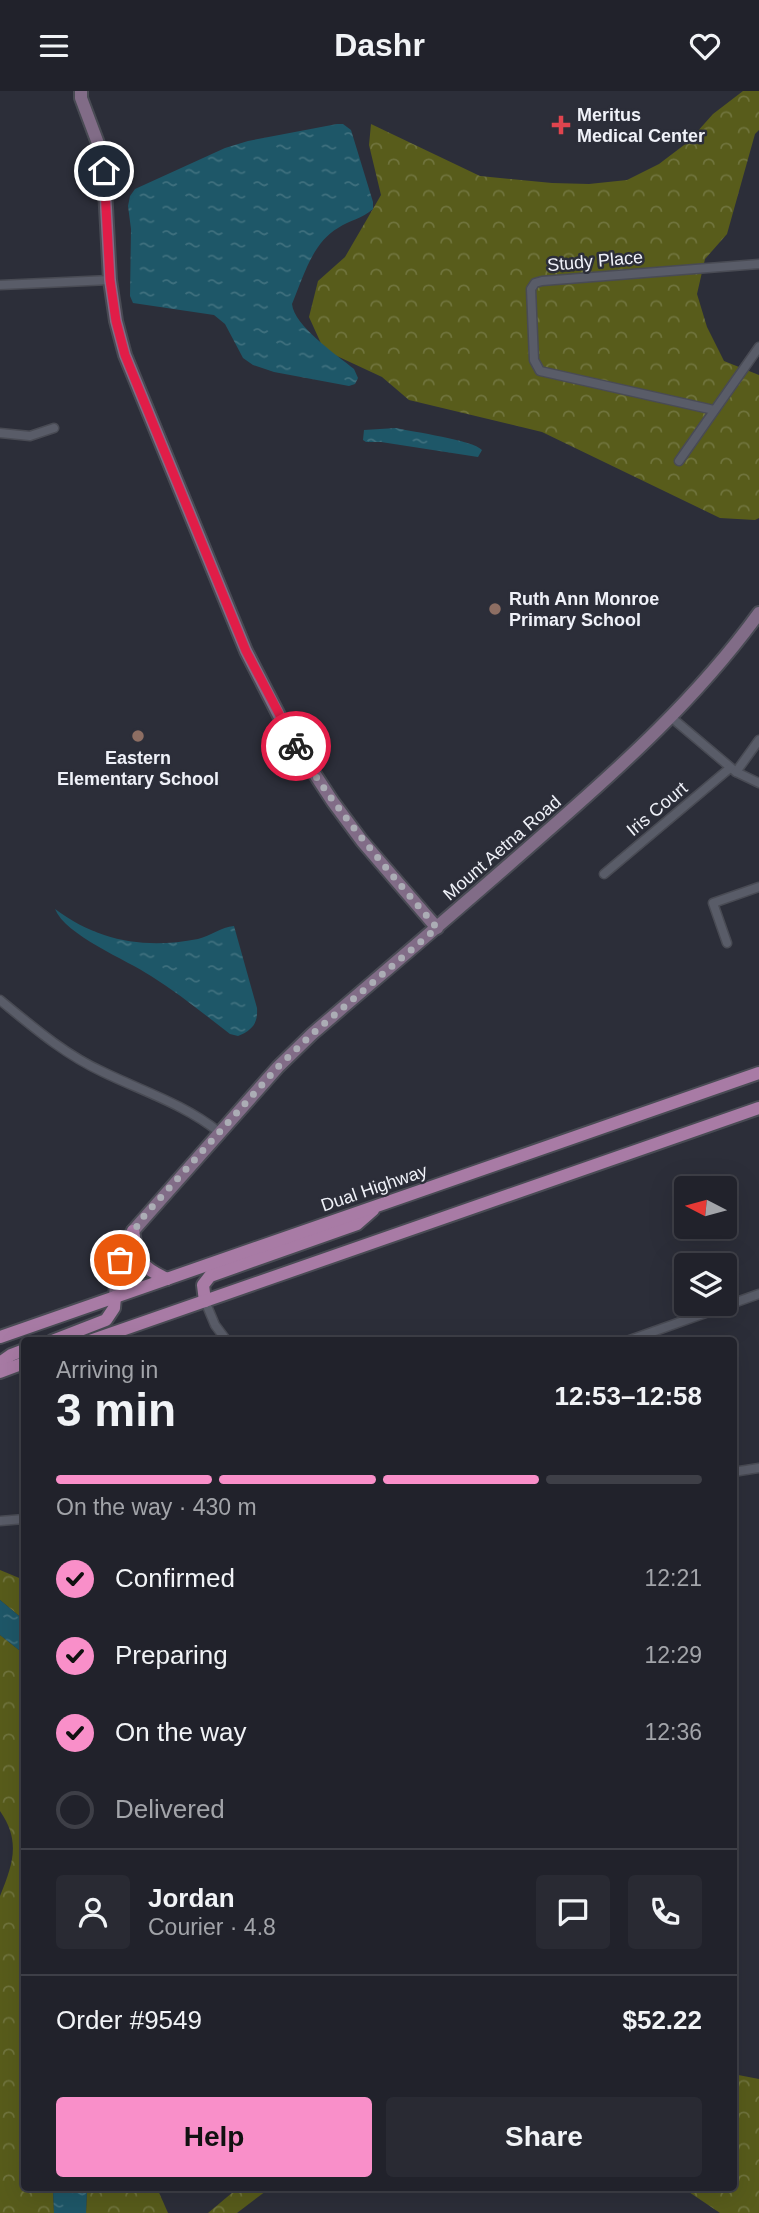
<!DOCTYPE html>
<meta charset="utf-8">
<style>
:root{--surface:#21222b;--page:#292a33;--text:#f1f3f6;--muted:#a2a4a9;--line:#3e3f47;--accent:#f98fc9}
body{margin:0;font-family:Helvetica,sans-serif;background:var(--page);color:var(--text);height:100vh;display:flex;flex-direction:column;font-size:26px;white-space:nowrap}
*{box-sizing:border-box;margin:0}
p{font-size:23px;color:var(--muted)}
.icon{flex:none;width:38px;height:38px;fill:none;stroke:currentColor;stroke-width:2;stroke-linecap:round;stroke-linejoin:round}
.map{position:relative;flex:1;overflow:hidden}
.details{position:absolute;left:21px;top:1246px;width:716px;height:854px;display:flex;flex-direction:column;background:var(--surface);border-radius:7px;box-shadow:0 7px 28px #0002,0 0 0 2px var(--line)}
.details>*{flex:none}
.needle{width:46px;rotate:276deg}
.tools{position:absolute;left:674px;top:1085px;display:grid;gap:14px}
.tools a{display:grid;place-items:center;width:63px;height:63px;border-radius:7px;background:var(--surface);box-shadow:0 7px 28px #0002,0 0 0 2px var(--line);font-size:35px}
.pin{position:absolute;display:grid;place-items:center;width:60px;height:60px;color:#fff;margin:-30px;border:4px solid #fff;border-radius:50%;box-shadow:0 2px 7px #0007}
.courier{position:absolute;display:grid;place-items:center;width:70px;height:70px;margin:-35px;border:5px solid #e11d48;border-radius:50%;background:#fff;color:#222;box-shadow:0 2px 9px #0007}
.overview em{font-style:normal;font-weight:600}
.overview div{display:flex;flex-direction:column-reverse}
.overview{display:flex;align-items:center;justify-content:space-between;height:119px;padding:0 35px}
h1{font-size:46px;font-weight:600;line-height:52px}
.bar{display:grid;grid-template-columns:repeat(4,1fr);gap:10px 7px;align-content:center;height:84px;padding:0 35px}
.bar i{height:9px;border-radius:5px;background:var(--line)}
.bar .on{background:var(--accent)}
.bar p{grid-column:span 4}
.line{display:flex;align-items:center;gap:18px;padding:0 35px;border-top:2px solid var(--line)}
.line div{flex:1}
.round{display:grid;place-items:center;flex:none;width:74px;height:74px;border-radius:7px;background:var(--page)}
ol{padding:0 35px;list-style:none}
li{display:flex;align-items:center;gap:21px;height:77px}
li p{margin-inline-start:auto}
li .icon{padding:7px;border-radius:50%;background:var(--accent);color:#111;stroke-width:4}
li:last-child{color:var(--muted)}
li i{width:38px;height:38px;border:4px solid var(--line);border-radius:50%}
.primary-button{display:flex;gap:14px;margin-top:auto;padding:14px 35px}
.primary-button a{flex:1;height:80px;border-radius:7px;background:var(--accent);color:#111;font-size:28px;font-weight:600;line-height:80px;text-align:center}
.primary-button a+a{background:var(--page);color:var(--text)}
header{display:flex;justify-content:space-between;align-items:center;height:91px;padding:0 35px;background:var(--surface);font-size:32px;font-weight:600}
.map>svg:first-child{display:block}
.forest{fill:url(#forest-crowns)}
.water{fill:url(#water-ripples)}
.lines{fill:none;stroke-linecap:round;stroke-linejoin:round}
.street-casing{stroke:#494b54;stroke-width:11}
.secondary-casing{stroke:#494b54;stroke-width:16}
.primary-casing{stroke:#494b54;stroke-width:16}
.street{stroke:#595c68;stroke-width:8}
.secondary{stroke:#816c87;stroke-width:12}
.primary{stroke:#a87ba5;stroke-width:12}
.done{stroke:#abadb5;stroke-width:7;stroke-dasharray:0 12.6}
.route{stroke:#e11d48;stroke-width:9}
.health-dot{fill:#e0444e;stroke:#2c2e39;stroke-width:2.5}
.education-dot{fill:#8d6e63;stroke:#2c2e39;stroke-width:2.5}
.labels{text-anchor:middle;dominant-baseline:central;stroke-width:5;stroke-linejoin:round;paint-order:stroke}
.poi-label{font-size:18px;font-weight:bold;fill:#eff1f8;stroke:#2c2e39;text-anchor:start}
.street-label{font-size:18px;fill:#eff1f8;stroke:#2c2e39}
</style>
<header><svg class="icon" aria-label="menu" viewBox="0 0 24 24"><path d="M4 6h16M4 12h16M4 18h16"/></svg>Dashr<svg class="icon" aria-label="heart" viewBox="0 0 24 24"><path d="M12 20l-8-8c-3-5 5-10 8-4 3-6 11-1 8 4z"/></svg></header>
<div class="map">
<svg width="759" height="2122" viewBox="0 0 759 2122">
<defs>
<pattern id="forest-crowns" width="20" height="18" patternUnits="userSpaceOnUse" patternTransform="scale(1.75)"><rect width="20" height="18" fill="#585c1b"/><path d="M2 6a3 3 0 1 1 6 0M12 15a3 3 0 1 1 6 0" fill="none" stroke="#70743d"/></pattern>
<pattern id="water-ripples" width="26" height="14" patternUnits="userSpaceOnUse" patternTransform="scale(1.75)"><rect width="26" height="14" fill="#1e5768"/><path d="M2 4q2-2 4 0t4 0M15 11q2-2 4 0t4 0" fill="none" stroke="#3f707e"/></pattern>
</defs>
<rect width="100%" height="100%" fill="#2c2e39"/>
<g class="forest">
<polygon points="743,0 759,0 759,39 755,43 727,143 705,168 697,203 707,236 724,270 759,284 759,427 755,429 720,427 542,341 409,309 382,286 324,259 309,226 318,190 345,166 381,104 369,54 371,33 480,85 552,92 589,93 627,89 659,73 688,51 713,23"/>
<polygon points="0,1479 24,1489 24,1529 0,1509"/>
<path d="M0,1544l24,19v533l29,1 1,25h-54v-317c13,-32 21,-55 0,-85z"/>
<polygon points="733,1983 759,1988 759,2122 720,2122 683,2097 733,2096"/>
<polygon points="87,2096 157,2097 168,2122 86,2122"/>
<polygon points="239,2096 270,2097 237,2122 208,2122"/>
</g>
<g class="water">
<path d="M337,33h6l8,6 22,72v7c-11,10 -23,11 -35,19 -26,15 -35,50 -46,76 2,22 45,51 62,65l4,9 -3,6 -6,2 -75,-14 -21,-7 -10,-7 -18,-34 -11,-9 -81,-12 -3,-7 1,-67 -3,-23 2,-10 5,-7 90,-41 23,-7z"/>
<path d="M396,337c17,4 77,12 86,22l-4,7 -97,-15h-15l-3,-2 1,-10z"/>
<path d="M55,818c44,33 91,40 143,30 13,-3 23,-12 36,-13l23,82c1,16 -5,22 -19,28l-8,-2c-26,-20 -52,-41 -79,-58 -24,-16 -86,-41 -96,-67z"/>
<polygon points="0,1509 24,1529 24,1563 0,1544"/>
<polygon points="53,2097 87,2097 86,2122 54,2122"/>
</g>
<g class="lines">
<g class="street-casing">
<g id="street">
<polyline points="0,194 110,189"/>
<polyline points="714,319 540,280 534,269 531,198 535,192 542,190 759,173"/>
<polyline points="0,342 30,345 54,337"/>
<polyline points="679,370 759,256"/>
<polyline points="672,627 736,681 759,692"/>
<polyline points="736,681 759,649"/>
<polyline points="604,783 730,677"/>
<polyline points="727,852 713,812 759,796"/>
<path d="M0,909c33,27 64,54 103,72 39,19 81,32 116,60"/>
<polyline points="205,1210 215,1234 227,1250"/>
<polyline points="627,1250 759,1203"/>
<polyline points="733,1381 759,1377"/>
<polyline points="0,1430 24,1428"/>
</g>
</g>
<g class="secondary-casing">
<g id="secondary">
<polyline points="81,0 81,7 99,55 104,80 110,189 116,230 125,264 246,560 288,642 333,711 362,750 437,837"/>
<path d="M115,1206c1,-24 5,-46 18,-66l145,-164 34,-33c78,-67 156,-133 233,-201 78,-68 153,-136 214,-220"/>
</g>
</g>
<g class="primary-casing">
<g id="primary">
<path d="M133,1140c5,30 6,35 34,48"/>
<polyline points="205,1210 203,1194 210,1185 357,1133 373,1119"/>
<polyline points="0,1246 759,982"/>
<polyline points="52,1250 106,1229 114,1217 115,1206"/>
<polyline points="90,1250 759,1017"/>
<polyline points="0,1272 11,1264 24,1259"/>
<polyline points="0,1281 24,1272"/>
</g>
</g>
<use href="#street" class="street"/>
<use href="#secondary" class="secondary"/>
<use href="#primary" class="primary"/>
</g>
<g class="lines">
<path class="done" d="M120,1169l5,-16 19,-28 134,-149 34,-33 125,-106c-50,-59 -100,-116 -141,-182"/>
<polyline class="route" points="104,80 110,189 116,230 125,264 246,560 296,655"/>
</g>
<path class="health-dot" d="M557.5 23.5h7v7h7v7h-7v7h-7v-7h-7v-7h7z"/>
<g class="education-dot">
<circle cx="495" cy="518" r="7"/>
<circle cx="138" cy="645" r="7"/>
</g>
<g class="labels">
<g class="poi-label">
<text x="577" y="24">Meritus<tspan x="577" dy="21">Medical Center</tspan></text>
<text x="509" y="508">Ruth Ann Monroe<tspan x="509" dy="21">Primary School</tspan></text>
<text x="138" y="667" text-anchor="middle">Eastern<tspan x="138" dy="21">Elementary School</tspan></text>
</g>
<g class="street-label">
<text transform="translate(595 170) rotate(-5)">Study Place</text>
<text transform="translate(657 718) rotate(-40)">Iris Court</text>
<text transform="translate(502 757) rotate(-41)">Mount Aetna Road</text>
<text transform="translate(374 1097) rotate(-19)">Dual Highway</text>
</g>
</g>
</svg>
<div class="tools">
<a><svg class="needle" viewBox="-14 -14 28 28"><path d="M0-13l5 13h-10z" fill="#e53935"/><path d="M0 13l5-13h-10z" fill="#a2a4a9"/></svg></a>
<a><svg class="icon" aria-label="layers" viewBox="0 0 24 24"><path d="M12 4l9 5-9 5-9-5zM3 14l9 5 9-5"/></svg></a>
</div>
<div class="pin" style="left:120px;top:1169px;background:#ea580c"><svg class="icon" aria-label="bag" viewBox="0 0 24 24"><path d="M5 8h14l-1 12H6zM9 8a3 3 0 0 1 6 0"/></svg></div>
<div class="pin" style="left:104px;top:80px;background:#1f2937"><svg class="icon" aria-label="home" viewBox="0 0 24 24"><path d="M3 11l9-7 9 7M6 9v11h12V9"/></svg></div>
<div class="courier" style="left:296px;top:655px"><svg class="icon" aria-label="bike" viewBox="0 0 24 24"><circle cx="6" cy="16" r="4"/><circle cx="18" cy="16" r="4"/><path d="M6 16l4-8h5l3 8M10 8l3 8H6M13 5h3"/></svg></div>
<section class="details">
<div class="overview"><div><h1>3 min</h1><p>Arriving in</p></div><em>12:53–12:58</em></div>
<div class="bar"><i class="on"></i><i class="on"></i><i class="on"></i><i></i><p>On the way · 430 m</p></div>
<ol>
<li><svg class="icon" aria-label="check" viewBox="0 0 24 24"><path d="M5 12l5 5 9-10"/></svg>Confirmed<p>12:21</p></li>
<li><svg class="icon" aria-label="check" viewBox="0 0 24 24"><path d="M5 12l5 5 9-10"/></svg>Preparing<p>12:29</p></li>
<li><svg class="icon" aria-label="check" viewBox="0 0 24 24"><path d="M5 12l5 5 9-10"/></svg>On the way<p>12:36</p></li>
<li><i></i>Delivered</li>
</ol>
<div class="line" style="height:126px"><a class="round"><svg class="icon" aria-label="person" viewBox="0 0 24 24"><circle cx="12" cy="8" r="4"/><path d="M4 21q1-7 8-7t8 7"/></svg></a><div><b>Jordan</b><p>Courier · 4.8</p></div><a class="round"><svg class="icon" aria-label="chat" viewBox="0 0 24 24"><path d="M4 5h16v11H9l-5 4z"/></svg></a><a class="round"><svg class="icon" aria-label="phone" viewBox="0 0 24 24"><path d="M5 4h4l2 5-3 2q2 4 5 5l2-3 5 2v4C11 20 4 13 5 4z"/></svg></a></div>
<div class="line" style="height:91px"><div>Order #9549</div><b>$52.22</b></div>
<div class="primary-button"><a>Help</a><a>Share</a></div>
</section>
</div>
